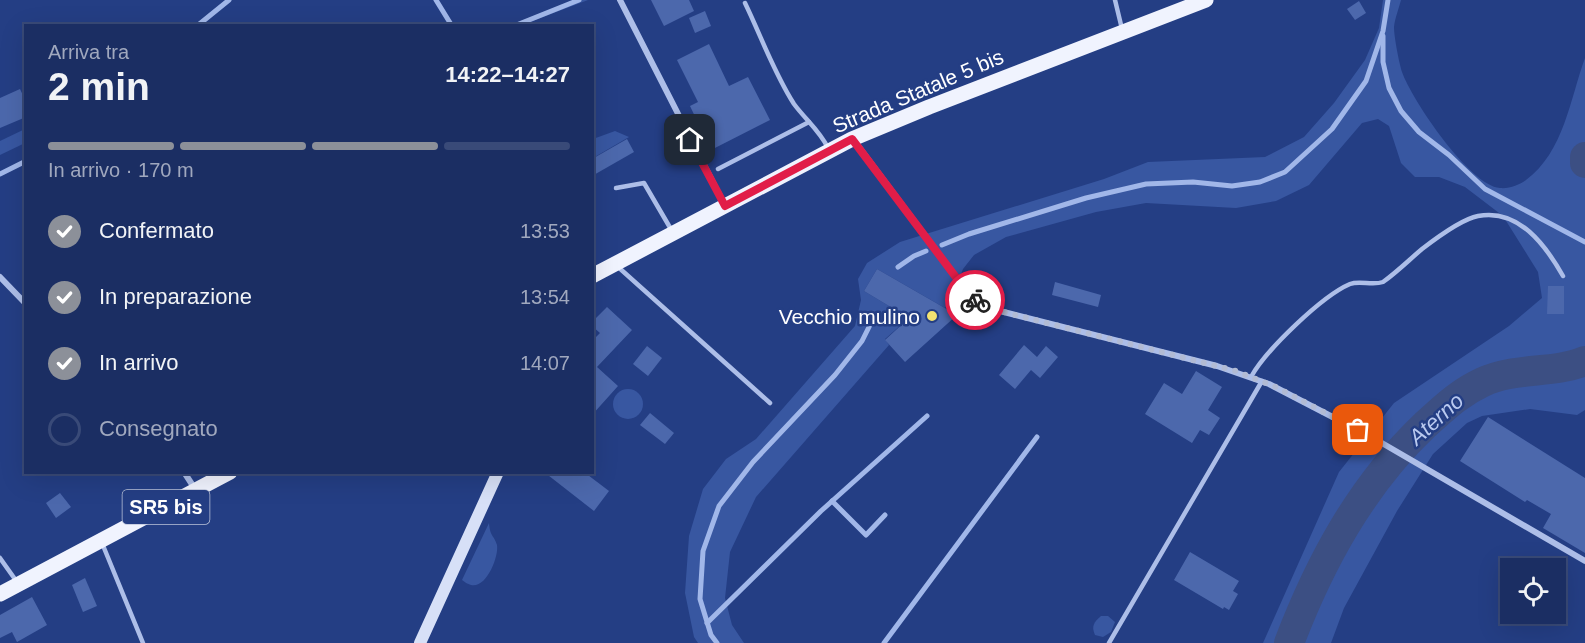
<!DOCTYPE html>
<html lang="it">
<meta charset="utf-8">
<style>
:root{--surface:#1b2e63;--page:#283a6c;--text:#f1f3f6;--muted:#a0a8be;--line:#394a78;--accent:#8c9099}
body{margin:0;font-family:Arial,sans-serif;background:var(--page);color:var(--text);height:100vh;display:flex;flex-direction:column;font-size:22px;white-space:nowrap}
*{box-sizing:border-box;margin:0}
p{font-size:20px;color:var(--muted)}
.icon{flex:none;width:33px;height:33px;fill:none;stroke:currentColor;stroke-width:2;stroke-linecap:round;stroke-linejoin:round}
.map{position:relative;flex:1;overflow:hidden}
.sheet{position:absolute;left:24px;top:24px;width:570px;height:450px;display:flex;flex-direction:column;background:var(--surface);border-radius:0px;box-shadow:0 6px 24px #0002,0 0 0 2px var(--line)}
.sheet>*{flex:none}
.buttons{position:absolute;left:1500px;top:558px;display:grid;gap:12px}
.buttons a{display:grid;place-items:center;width:66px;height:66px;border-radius:0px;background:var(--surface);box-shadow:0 6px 24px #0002,0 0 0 2px var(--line);font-size:30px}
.pin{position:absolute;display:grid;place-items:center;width:51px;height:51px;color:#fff;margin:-26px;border-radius:12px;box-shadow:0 3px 9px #0006}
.courier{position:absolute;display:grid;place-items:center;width:60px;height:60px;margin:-30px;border:4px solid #e11d48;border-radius:50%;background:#fff;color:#222;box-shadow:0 2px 8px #0007}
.overview em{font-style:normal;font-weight:700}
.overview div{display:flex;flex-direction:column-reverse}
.overview{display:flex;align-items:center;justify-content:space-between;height:102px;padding:0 24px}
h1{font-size:39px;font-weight:700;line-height:45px}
.bar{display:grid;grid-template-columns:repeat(4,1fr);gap:9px 6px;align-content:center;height:72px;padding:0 24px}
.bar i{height:8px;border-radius:4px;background:var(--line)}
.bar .current{background:var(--accent)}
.bar p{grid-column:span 4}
ol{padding:0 24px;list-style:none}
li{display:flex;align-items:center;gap:18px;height:66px}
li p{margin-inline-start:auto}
li .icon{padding:6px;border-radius:50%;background:var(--accent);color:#fff;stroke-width:4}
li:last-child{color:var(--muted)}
li i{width:33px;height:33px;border:3px solid var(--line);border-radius:50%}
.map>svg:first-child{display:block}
.green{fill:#3857a1}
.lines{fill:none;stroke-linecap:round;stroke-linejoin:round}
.stream{stroke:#a1b7e9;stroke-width:5}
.river{stroke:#3c4f83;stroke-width:30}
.building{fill:#4c68ac}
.lane{stroke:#adbee8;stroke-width:4.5}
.street{stroke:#adbee8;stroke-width:6}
.secondary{stroke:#d7e0f7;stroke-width:12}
.primary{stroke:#f0f3fe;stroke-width:15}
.done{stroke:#b2bbd4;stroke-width:6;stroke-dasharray:0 10.8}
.route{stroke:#e11d48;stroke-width:8}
.poi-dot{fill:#f2e271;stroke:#243e84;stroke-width:2}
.labels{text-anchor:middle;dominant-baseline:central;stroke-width:5;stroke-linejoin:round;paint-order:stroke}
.shield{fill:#243e84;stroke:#bdc5da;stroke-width:1.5}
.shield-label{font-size:20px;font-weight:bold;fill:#fff}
.street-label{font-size:21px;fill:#fff;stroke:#243e84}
.poi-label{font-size:21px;fill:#fff;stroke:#243e84;text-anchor:end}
.water-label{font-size:22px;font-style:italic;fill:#b9c9ef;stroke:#243e84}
</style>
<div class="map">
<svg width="1585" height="643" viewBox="0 0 1585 643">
<rect width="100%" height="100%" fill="#243e84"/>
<g class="green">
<polygon points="574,0 588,0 522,25 511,25"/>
<path d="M1383,0h18c-2,8 -6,18 -7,27 0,10 5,35 8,45 10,28 68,114 98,116 9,1 19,-3 26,-8 38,-28 44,-81 59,-122v352l-8,5 -47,-6 -48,7 -15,7 -34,31 -36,57 -53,97 -13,35h-68l76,-171 55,-69 115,-77 33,-28 -4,-26 -35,-56 -38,-29 -26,-10h-24l-14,-14 -12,-37 -11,-7 -16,4 -53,62 -33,16 -40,7 -90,-5 -50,9 -90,25 -32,18 -11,14 -10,27 -8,12 -68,-39 -13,22 45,27 -24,21 4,6 -133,152 -26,55 -5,46 7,27 12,18h-46l-4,-6 -9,-44 4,-57 14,-47 23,-30 30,-20 99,-113 6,-26 -3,-21 9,-16 33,-21 204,-63 44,-17 117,-5 39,-20 30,-34 31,-43 14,-32z"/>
<polygon points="25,129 25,143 0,155 0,141"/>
<polygon points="615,131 629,137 593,158 593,139"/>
<circle cx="628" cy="404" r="15"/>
<path d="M489,523c1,14 5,12 8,22 2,12 -11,44 -26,40 -4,-1 -6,-3 -9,-5z"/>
<path d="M1101,616h7l7,6 -4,10 -8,5 -8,-2c-4,-9 -1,-13 6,-19z"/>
</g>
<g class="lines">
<g class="stream">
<polyline points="436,0 452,26"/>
<polyline points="197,26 229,0"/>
<polyline points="514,26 579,0"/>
<polyline points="1383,36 1383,62 1389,88 1401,111 1419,132 1449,155 1485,189 1585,242"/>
<polyline points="0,174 26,161"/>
<polyline points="942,245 969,234 1086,198 1146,184 1193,182 1232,186 1260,182 1285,172 1332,129 1366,81 1383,31 1388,0"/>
<polyline points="898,267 914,256 926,251"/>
<polyline points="832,501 866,535 885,515"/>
<polyline points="707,623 821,511 927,416"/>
<polyline points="717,643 711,635 700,599 703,551 719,506 753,462 835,375 862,341 875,315"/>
<polyline points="884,643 1037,437"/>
</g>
<g class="river">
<polyline points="1585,157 1585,163"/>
<path d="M1289,643c31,-81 72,-157 136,-218 19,-17 34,-32 58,-43 32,-15 70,-8 102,-21"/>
</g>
</g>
<g class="building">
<polygon points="651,0 689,0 694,11 664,26"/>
<polygon points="1359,1 1366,13 1355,20 1347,9"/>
<polygon points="705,11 711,26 695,33 689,18"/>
<polygon points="709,44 729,86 748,77 770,120 711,150 690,106 698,102 677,60"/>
<polygon points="20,89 26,102 26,117 0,128 0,98"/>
<polygon points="627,139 634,152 592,176 592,159"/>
<polygon points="877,269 957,315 905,362 885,340 909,318 864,291"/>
<polygon points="1055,282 1101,295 1098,307 1052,295"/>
<polygon points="1548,286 1564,286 1564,314 1547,314"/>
<polygon points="607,307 632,330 597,367 618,386 592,415 593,340 600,333 592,326 592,322"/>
<polygon points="1024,345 1037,357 1046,346 1058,357 1040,378 1031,370 1015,389 999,375"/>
<polygon points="647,346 662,358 648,376 633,364"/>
<polygon points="1196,371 1222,387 1208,410 1220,418 1209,435 1200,430 1192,443 1145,414 1164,383 1182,394"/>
<polygon points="650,413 674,433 665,444 640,425"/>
<polygon points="1488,417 1585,478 1585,553 1543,528 1551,514 1527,500 1525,502 1460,461"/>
<polygon points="544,472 584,472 609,491 594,511"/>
<polygon points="60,493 71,507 56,518 46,503"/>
<polygon points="1190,552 1239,581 1233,591 1238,594 1229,610 1224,607 1223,609 1174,580"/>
<polygon points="85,578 97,606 83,612 72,585"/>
<polygon points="32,597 47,625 17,642 12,632 0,638 0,615"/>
</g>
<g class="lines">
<g class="lane">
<polyline points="1115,0 1122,29"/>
<path d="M745,3c16,33 29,70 49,101 11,15 26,27 34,44"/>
<polyline points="718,169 809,122"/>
<polyline points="616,188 644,183 672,231"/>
<polyline points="617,266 770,403"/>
<path d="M1251,377c15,-27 71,-81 99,-93 10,-4 22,2 33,-2 14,-10 26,-22 39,-33 13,-10 40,-30 56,-33 41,-8 68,30 85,60"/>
<polyline points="102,543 143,643"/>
<polyline points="0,558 17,582"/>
<polyline points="1109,643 1262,381"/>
</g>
<g class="street">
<polyline points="620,0 725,206"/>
<polyline points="853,139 964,288 978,302 996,310 1217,366 1269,384 1375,439 1585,561"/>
<polyline points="0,277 26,304"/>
<polyline points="184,472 195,489"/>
</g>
<polyline class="secondary" points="420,643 498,472"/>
<g class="primary">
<polyline points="592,276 852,139 929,107 1206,0"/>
<polyline points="0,594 230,472"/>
</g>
</g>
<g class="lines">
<polyline class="done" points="975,300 996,310 1236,371 1276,387 1358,430"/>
<polyline class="route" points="690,140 725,206 852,139 964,288 975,300"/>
</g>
<circle class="poi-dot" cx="932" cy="316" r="6"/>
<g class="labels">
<rect class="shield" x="122.5" y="490" width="87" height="34" rx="4.5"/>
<g class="shield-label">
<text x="166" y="507">SR5 bis</text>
</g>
<g class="street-label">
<text transform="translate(918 91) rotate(-23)">Strada Statale 5 bis</text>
</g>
<g class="poi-label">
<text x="920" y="316">Vecchio mulino</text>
</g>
<g class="water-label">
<text transform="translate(1436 419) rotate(-42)">Aterno</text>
</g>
</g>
</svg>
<div class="buttons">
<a><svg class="icon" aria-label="locate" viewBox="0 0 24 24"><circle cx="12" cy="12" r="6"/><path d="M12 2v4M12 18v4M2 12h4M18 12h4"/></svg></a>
</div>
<div class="pin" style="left:1358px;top:430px;background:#ea580c"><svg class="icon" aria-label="bag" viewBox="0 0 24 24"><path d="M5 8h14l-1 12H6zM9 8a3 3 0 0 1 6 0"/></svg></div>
<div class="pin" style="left:690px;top:140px;background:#1f2937"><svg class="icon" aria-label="home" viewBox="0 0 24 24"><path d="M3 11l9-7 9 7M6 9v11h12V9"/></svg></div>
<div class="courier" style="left:975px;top:300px"><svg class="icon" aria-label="bike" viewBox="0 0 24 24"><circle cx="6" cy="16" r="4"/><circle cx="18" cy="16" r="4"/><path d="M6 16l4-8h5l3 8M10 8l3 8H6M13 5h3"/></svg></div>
<section class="sheet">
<div class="overview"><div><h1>2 min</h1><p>Arriva tra</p></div><em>14:22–14:27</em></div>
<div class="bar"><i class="current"></i><i class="current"></i><i class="current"></i><i></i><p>In arrivo · 170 m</p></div>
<ol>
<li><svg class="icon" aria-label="check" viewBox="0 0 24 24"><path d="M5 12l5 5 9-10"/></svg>Confermato<p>13:53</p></li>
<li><svg class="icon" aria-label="check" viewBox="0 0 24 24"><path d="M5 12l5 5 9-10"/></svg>In preparazione<p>13:54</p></li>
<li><svg class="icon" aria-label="check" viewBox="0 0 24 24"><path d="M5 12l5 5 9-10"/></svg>In arrivo<p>14:07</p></li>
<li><i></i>Consegnato</li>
</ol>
</section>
</div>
